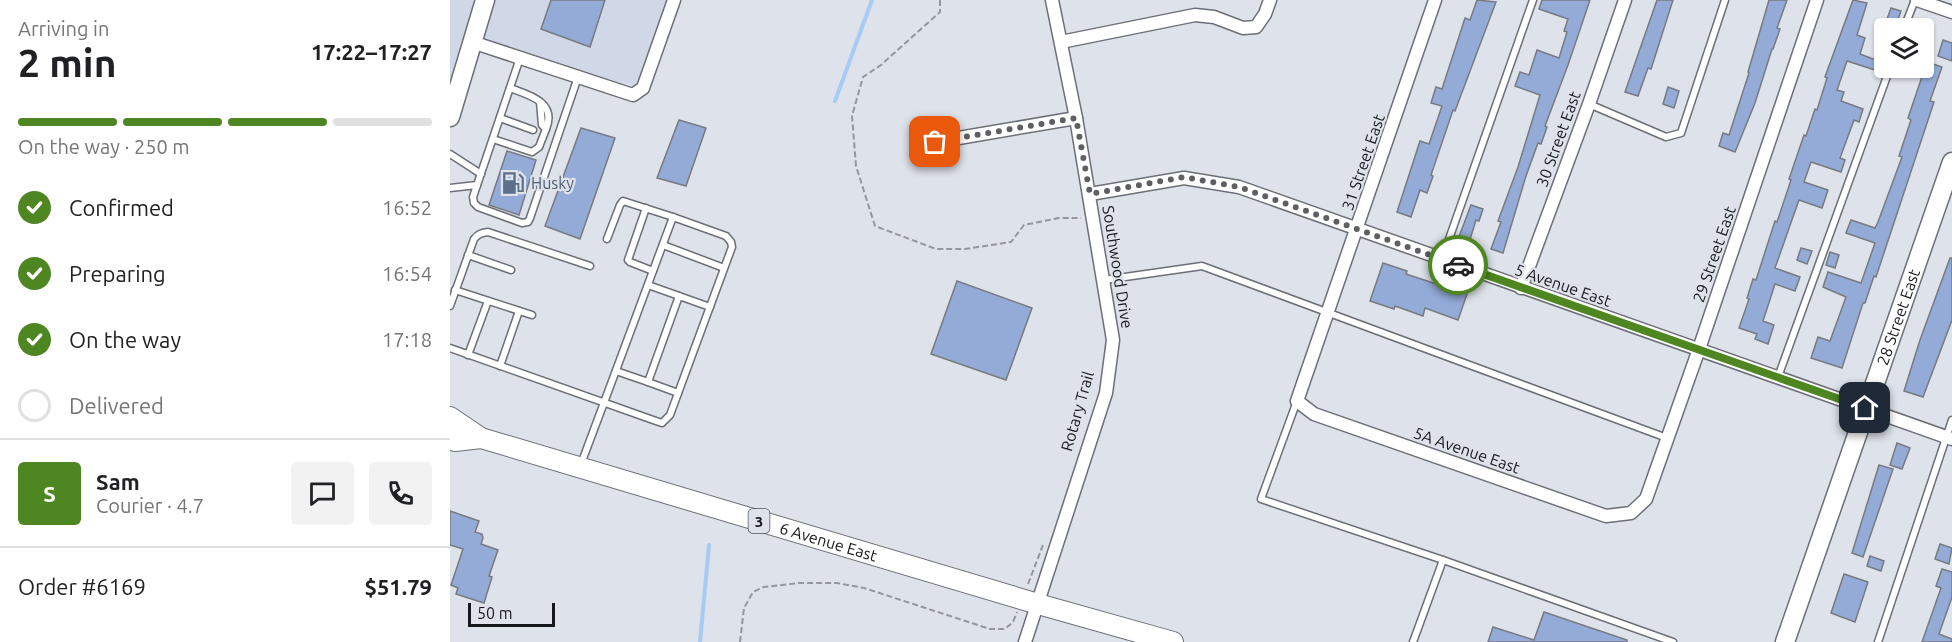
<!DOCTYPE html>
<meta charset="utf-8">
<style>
:root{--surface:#fff;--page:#f2f2f2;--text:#202124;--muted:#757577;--line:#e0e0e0;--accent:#4e8621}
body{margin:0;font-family:Ubuntu,sans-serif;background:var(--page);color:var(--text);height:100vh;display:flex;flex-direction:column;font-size:22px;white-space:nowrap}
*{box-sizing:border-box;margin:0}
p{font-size:20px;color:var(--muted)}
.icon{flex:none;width:33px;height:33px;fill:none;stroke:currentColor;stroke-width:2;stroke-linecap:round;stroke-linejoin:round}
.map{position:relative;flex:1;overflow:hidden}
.sheet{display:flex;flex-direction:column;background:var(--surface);width:450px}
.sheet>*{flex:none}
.controls{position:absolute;left:1424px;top:18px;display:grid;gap:12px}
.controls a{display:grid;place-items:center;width:60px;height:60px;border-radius:6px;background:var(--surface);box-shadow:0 2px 4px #0004;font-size:30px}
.scale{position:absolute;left:18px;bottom:15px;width:87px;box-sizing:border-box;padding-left:6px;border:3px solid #17181b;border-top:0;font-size:16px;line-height:21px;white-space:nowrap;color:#17181b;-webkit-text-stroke:4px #dee2ea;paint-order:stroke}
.pin{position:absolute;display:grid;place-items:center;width:51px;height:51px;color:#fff;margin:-26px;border-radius:12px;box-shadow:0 3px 9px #0006}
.courier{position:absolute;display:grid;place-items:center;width:60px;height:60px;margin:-30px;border:4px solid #4e8621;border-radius:50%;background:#fff;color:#222;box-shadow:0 2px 8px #0007}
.headline em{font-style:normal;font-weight:600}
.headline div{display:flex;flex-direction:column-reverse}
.headline{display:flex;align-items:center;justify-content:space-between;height:102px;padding:0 18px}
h1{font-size:39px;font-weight:600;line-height:45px}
.bar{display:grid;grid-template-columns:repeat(4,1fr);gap:9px 6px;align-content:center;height:72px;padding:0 18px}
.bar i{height:8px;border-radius:4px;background:var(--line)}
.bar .selected{background:var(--accent)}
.bar p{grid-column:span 4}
.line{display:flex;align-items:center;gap:15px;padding:0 18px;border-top:2px solid var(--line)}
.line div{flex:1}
.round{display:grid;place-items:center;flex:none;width:63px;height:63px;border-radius:6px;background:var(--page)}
ol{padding:0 18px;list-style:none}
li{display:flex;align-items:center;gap:18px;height:66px}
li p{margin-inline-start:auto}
li .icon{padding:6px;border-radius:50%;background:var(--accent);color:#fff;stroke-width:4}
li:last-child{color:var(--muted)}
li i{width:33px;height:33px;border:3px solid var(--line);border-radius:50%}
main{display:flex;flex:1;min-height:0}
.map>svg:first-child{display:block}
.built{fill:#d0d8e7}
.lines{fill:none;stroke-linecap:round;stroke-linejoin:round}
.stream{stroke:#a6cbf4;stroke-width:4}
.building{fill:#94abd8;stroke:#777a81;stroke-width:1.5}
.lane-casing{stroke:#6c6f76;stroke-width:9}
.street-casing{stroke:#6c6f76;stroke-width:15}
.secondary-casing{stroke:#6c6f76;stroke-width:21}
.primary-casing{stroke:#6c6f76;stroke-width:22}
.path{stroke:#93969c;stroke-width:2;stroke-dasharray:6 3;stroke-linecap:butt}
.lane{stroke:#fff;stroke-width:6}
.street{stroke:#fff;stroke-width:12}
.secondary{stroke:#fff;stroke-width:18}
.primary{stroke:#fff;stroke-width:20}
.done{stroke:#5d5f63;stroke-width:6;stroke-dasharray:0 10.8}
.route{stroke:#4e8621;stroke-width:8}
.labels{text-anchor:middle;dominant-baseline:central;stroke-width:4.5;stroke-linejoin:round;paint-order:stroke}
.shield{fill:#dee2ea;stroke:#535559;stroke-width:1.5}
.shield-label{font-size:15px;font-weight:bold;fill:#17181b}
.street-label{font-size:16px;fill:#17181b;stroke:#dee2ea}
.service-label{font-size:16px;fill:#4e5e75;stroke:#dee2ea;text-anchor:start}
</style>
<main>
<section class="sheet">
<div class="headline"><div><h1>2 min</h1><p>Arriving in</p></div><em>17:22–17:27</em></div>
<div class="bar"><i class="selected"></i><i class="selected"></i><i class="selected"></i><i></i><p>On the way · 250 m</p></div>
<ol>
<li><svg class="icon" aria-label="check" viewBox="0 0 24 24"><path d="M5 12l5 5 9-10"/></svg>Confirmed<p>16:52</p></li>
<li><svg class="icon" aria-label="check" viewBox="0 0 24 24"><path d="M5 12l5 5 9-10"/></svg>Preparing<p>16:54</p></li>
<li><svg class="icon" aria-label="check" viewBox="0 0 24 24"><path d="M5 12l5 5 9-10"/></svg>On the way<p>17:18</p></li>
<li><i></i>Delivered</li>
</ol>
<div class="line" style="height:108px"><b class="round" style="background:var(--accent);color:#fff">S</b><div><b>Sam</b><p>Courier · 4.7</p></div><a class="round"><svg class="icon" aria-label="chat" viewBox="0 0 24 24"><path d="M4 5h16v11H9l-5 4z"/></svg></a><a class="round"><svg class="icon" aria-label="phone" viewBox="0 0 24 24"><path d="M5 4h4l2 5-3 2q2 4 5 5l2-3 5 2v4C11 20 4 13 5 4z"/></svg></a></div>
<div class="line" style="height:78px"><div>Order #6169</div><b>$51.79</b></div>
</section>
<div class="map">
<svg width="1502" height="642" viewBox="0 0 1502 642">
<rect width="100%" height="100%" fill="#dee2ea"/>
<polygon class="built" points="0,0 224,0 193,88 22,42 0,117"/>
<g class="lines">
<g class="stream">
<polyline points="385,101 422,0"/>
<polyline points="250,642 259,545"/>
</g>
</g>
<g class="building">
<polygon points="101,0 155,0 140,47 91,29"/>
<polygon points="1027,0 1046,2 1005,111 1003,110 981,175 983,176 977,193 970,190 961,217 947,212 970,141 979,144 992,106 981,103 986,87 992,89 1015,18 1020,20"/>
<polygon points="1092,0 1140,0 1118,65 1095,126 1097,127 1091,144 1088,143 1076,176 1053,253 1041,249 1051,222 1048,221 1068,167 1090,95 1065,86 1070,72 1079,75 1087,50 1109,58 1117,32 1114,31 1118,19 1089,9"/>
<polygon points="1207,0 1223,0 1201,69 1198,68 1188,96 1175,92"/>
<polygon points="1319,0 1337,0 1327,28 1330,29 1323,49 1322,49 1305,103 1285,152 1269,146 1273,133 1279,135 1299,73 1298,72"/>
<polygon points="1403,0 1417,3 1407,35 1415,38 1410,54 1431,62 1428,71 1397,61 1387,90 1394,92 1391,101 1413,109 1409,122 1404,120 1390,158 1395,160 1391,172 1361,162 1354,182 1378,190 1372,208 1349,200 1325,268 1350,277 1345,291 1325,284 1313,321 1324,325 1318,344 1305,339 1307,334 1289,328 1299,299 1297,298 1303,279 1306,280 1325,221 1327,222 1341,180 1339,179 1354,135 1356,136 1365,109 1367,110 1377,78 1375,77"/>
<polygon points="1441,8 1451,11 1447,22 1437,19"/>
<polygon points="1493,40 1502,43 1502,61 1488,56"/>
<polygon points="1477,62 1492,67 1480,101 1484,102 1426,277 1424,276 1415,303 1413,303 1392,368 1361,358 1368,337 1380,341 1396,297 1373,287 1378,272 1411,283 1425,243 1396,233 1401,220 1425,228 1428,222 1452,157 1449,156 1461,120 1458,118"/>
<polygon points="1218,87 1229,91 1224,108 1213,104"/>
<polygon points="229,120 256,128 236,186 207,178"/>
<polygon points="131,128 165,138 130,239 95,226"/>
<polygon points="57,151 86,160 69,215 39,205"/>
<polygon points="1021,205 1033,209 1029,221 1026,220 1018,246 1007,242"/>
<polygon points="1351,248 1362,251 1357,264 1347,260"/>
<polygon points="1380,252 1389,255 1385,268 1376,265"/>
<polygon points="1500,258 1502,258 1502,320 1473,397 1454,391 1470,340"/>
<polygon points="933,263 957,271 956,274 1017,294 1008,320 975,308 973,316 945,306 944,309 920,301"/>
<polygon points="507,281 582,308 556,380 481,354"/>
<polygon points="1447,443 1460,448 1452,469 1440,465"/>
<polygon points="1429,465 1443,469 1413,557 1402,553"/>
<polygon points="0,511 29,521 25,532 32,534 33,538 31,544 48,550 39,576 42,577 34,603 6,594 8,588 1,585 13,549 0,545"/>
<polygon points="1490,544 1502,548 1499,564 1485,559"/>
<polygon points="1420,556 1434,561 1431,571 1417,566"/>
<polygon points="1492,569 1502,572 1502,597 1489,634 1502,639 1502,642 1472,642 1491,588 1486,586"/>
<polygon points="1394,574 1418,582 1405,622 1381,613"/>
<polygon points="1094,612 1177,640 1177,642 1038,642 1043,627 1084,640"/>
</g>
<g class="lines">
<g class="lane-casing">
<g id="lane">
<polyline points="1454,28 1465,0"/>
<polyline points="70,58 23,197 24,203 28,207 72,223 78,222 80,218 128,77"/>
<path d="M60,88c19,7 47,14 36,41l-4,-4 -2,-23"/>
<polyline points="1139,104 1216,137 1231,133 1275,0"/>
<polyline points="50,118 83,130"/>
<polyline points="43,139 82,152 89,147 96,129"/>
<polyline points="0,154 31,174"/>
<polyline points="0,188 27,185"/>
<polyline points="196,208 178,260 180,262 203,271"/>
<polyline points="157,239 170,205 173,201 223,217"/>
<polyline points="213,245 274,268"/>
<polyline points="18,255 61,270"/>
<polyline points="992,259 1083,0"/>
<polyline points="654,280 752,266 1217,438"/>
<polyline points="198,285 260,307"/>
<polyline points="5,290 82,315"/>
<path d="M0,306l24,-67c4,-5 7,-6 14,-7l102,34"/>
<path d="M0,348l206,73 6,2 8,-8 62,-168 -1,-5 -5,-6 -53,-19c-31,83 -61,165 -92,247"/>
<polyline points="18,355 38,301"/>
<polyline points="50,366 69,311"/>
<polyline points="166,371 198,382"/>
<polyline points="1328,377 1440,68"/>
<polyline points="228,393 198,382 229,296"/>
<polyline points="847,401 811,499 993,560 1223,642"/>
<polyline points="963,642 993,560"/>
<polyline points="1428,642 1502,420"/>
</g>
</g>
<g class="street-casing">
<g id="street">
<polyline points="985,0 847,401 864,414 1156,516 1181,513 1196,499 1249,349 1367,0"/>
<polyline points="1467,0 1502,12"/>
<polyline points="22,42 183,95 193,88 224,0"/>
<polyline points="611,42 745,15 764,17 793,28 806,27 815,14 820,0"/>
<polyline points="485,142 626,118"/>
<polyline points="640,194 734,178 789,187 1502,439"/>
<polyline points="1071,288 1139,104 1175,0"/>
<polyline points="575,642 656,393 663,340 626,118 602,0"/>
</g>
</g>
<g class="secondary-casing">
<g id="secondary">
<polyline points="0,117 35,0"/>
<path id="s1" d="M1335,642l167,-480"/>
</g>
</g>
<g class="primary-casing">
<g id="primary">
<path id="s2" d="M0,417l31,21 557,166 135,38"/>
<polyline points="0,439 5,441 31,438"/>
</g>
</g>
<g class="path">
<polyline points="490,0 490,12 431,65 413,77 402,116 406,166 425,226 486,249 515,249 561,242 574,225 609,218 631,218"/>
<polyline points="578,584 593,545"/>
<polyline points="290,642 294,608 303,592 314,587 349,583 387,583 414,588 540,629 555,629 563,622 567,612"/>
</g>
<use href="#lane" class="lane"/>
<use href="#street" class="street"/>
<use href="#secondary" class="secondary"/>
<use href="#primary" class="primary"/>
</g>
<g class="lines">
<polyline class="done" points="485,142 626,118 640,194 734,177 789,187 1008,265"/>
<polyline class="route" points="1008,265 1415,408"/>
</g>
<defs>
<g id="fuel-bare" transform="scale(1.8)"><path d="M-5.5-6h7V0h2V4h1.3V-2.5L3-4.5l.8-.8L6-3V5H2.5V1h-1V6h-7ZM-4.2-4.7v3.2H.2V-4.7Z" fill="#5c6f8a" stroke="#dee2ea" stroke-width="2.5" paint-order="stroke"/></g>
</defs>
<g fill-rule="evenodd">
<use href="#fuel-bare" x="63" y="183"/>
</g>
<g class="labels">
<rect class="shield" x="298.5" y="509" width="21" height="24" rx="4.5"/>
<g class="shield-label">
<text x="309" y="521">3</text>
</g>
<g class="street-label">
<text transform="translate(1108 139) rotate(-70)">30 Street East</text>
<text transform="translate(913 162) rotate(-71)">31 Street East</text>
<text transform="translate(1264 254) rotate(-71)">29 Street East</text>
<text transform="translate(668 267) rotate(81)">Southwood Drive</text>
<text transform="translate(1113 285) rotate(19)">5 Avenue East</text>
<text stroke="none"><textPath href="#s1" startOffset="344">28 Street East</textPath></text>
<text transform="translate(627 411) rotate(-74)">Rotary Trail</text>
<text transform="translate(1017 450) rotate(19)">5A Avenue East</text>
<text stroke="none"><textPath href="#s2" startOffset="400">6 Avenue East</textPath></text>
</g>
<g class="service-label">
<text x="81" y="183">Husky</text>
</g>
</g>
</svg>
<div class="controls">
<a><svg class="icon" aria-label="layers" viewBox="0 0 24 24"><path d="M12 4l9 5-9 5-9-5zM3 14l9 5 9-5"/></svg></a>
</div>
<div class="scale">50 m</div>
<div class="pin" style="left:485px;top:142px;background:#ea580c"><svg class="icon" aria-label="bag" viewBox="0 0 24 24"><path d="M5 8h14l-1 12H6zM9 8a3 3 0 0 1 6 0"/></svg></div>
<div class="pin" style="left:1415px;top:408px;background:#1f2937"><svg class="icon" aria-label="home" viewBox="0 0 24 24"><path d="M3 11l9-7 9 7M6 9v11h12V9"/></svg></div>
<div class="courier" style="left:1008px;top:265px"><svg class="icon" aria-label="car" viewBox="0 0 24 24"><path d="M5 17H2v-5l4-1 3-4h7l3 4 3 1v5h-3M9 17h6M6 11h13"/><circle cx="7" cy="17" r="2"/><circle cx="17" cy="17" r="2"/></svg></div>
</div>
</main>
